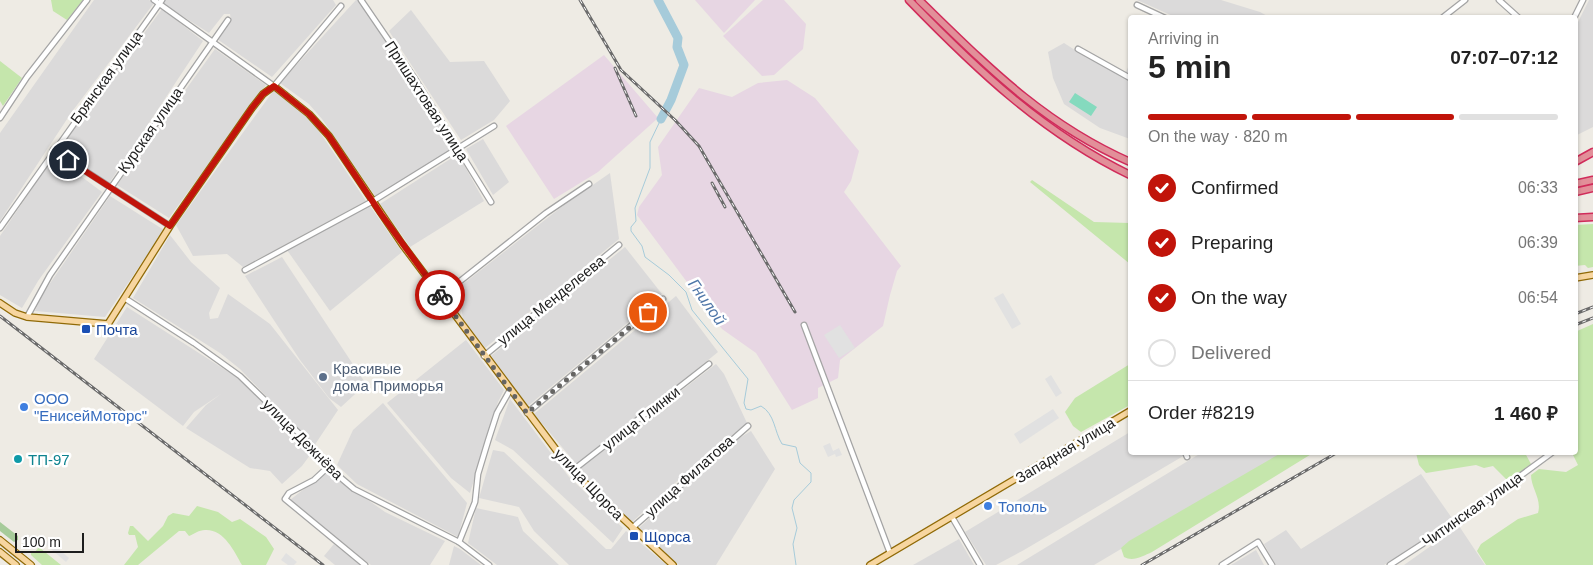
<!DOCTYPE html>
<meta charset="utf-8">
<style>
:root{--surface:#fff;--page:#f2f2f2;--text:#222;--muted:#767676;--line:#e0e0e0;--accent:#c1140a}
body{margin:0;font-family:Arial,sans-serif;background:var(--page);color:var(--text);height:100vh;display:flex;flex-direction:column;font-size:19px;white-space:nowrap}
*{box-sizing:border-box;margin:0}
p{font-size:16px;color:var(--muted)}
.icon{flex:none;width:28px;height:28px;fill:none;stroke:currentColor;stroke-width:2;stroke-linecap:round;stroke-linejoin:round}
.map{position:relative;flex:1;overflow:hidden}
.panel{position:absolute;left:1128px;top:15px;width:450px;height:440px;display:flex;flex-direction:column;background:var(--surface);border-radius:5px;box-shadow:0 1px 4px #0004}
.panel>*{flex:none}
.scale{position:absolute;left:15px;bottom:12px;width:69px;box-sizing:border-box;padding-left:5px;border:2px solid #1d1d1d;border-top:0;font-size:14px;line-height:18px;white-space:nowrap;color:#1d1d1d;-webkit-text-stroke:4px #fff;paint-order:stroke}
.pin{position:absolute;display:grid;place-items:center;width:42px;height:42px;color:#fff;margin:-21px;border:2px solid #fff;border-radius:50%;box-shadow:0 1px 5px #0007}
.courier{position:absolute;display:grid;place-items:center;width:50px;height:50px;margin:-25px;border:4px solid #c1140a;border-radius:50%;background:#fff;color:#222;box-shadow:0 1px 6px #0007}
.headline em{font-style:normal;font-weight:700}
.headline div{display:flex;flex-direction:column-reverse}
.headline{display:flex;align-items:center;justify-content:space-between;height:85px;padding:0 20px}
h1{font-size:32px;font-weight:700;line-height:38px}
.bar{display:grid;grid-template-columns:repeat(4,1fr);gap:8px 5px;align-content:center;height:60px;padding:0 20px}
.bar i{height:6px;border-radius:4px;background:var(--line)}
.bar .on{background:var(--accent)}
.bar p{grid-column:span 4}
.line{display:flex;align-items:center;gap:12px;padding:0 20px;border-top:1px solid var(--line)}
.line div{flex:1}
ol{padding:0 20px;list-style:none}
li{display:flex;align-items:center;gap:15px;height:55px}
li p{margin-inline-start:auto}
li .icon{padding:5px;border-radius:50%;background:var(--accent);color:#fff;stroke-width:4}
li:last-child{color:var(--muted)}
li i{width:28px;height:28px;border:2px solid var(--line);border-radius:50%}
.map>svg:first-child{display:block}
.residential{fill:#dbdada}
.industrial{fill:#e7d6e3}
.grass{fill:#c5e6ac}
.forest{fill:#a6cb9a}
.pitch{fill:#85dabe}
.parking{fill:#e1e1e1}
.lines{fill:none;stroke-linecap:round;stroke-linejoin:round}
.stream{stroke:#a6cbda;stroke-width:1}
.river{stroke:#a6cbda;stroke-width:9}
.minor-casing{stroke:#a4a4a4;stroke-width:7}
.major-casing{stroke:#906a07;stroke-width:8}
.highway-casing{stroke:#d12c5b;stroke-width:9}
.minor{stroke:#fff;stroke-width:4.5}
.major{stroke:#f7d6a0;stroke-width:5.5}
.highway{stroke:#e28f99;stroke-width:6}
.rail-casing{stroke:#6b6b6b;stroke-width:3}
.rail{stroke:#fff;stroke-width:1;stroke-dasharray:4;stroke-linecap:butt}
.done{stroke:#666563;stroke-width:5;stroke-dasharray:0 9}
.route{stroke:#c1140a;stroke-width:6}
.transit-dot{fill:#1a4fb4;stroke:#fff;stroke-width:2}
.service-dot{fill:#5c6f8a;stroke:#fff;stroke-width:2}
.shop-dot{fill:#3f7fe0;stroke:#fff;stroke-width:2}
.culture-dot{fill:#0f9aa8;stroke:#fff;stroke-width:2}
.labels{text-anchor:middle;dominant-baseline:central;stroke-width:5;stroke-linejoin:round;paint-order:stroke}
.street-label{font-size:15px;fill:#1d1d1d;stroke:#fff}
.transit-label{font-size:15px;fill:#164399;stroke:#fff;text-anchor:start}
.service-label{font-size:15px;fill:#4e5e75;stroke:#fff;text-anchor:start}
.shop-label{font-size:15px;fill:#366cbe;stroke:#fff;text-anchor:start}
.culture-label{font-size:15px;fill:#0d838f;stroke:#fff;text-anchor:start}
.water-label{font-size:16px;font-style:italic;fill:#4f76a8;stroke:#fff}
</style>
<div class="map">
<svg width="1593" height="565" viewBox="0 0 1593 565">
<rect width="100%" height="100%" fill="#eeebe4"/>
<g class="residential">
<polygon points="94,0 149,0 154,3 71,113 0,221 0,133"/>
<polygon points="165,0 333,0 336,5 272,77 217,39 231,20 230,14 224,14 209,33 162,3"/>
<polygon points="356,0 359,0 457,146 375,196 322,119 309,104 280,83"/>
<polygon points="1137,0 1221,0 1260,12 1269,17 1175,17"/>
<polygon points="1589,0 1593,0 1593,127 1575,136 1575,28"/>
<polygon points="162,9 203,41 108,185 59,148"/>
<polygon points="411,10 450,62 484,61 510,101 494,120 461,140 389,31"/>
<polygon points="1064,43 1078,52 1125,74 1130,63 1130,139 1100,128 1064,104 1053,78 1048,52"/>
<polygon points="215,49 266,85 169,218 117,185"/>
<polygon points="274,90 292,104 315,125 366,201 243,267 227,254 193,256 176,225"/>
<polygon points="483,139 509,182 493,195 466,149"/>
<polygon points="458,154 484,201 410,247 380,204"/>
<polygon points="54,156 102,192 38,281 22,308 0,295 0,236"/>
<polygon points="610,173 619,239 485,348 463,319 458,288 564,205"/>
<polygon points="110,196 164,230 105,317 35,311 42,295"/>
<polygon points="368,203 402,252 330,311 287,250"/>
<polygon points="170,235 191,262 220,288 209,313 210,319 218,318 228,294 270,324 338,410 314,446 240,369 220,353 133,298"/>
<polygon points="625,247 662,294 528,406 491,356"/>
<polygon points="282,257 366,384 341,407 329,398 300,360 245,276"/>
<polygon points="676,296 718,352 578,466 534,414"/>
<polygon points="127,307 238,378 313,451 302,466 282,484 270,471 250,468 186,428 206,405 221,394 194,412 183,426 94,359"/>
<polygon points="466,340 504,390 498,402 470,493 451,478 387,403"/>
<polygon points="716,364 724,374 747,423 696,464 632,522 577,471"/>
<polygon points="510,399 569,477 623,528 613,543 513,450 495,440"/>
<polygon points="383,403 467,503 458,537 357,484 337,465 353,430"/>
<polygon points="751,431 775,469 716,565 679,565 639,528 701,470 736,440"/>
<polygon points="1130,432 1130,452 1184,452 1185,455 1024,550 996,565 986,565 965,532"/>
<polygon points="493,450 504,452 606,549 611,549 626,531 667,565 569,565 534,531 519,507 479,498"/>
<polygon points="1201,453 1283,453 1094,565 1017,565"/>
<polygon points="327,471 385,512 445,541 430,565 371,565 290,500"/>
<polygon points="1421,474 1454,521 1384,565 1276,565 1264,544 1286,530 1301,549"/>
<polygon points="476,508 518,517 523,531 559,565 497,565 468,543"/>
<polygon points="1459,526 1485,565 1404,565"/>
<polygon points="959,539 974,565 913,565"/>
<polygon points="334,544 360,565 335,565 324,556"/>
<polygon points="454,546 460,549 481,565 449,565"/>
<polygon points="1256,550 1264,565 1231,565"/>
</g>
<g class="industrial">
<polygon points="695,0 755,0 724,33"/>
<polygon points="763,0 784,0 806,24 803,49 774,75 762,76 723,36"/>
<polygon points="604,55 658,118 598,172 554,199 506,126"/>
<polygon points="787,80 815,98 859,151 851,181 844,192 901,266 897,271 890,295 883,326 840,360 838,378 818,388 818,398 792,410 756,353 722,329 637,215 639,207 662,175 658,147 699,88 732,97 758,83"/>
</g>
<g class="grass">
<polygon points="51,0 83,0 67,20 53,11"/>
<polygon points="0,61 22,78 3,106 0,101"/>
<polygon points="1032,180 1094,222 1130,223 1130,264 1030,182"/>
<polygon points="1593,224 1593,267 1588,268 1585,265 1575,266 1575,225"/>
<path d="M1593,324v241h-107l-9,-14 4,-7 37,-25 20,-6c4,-14 -7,-25 -7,-38l8,-6 27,3 12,-7 -6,-12 3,-1v-120z"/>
<polygon points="1130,364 1130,405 1081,432 1073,426 1065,412 1075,398"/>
<path d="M1281,453h32l-161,99c-9,4 -19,10 -28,5l-3,-9 8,-7z"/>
<polygon points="1416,453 1525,453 1531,464 1508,481 1493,466 1484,468 1476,465 1426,473 1419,465"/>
<path d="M197,506l21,6 14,10 8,-3 26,18 8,12 -8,16h-24c-8,-14 -18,-36 -37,-35 -6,0 -11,4 -16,6l-4,-5h-6l-41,34h-14l14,-18 -3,-12h-6l-1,-2 2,-7h3l15,15 15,-15 5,-10 5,-3 16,3z"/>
<polygon points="38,548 40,548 61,565 42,565 31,555 31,551 35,552"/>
</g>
<polygon class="forest" points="0,522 18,536 18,540 14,542 0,531"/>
<polygon class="pitch" points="1075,93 1097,107 1091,116 1069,102"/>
<g class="parking">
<polygon points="1003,293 1021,324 1012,329 994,298"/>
<polygon points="840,325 855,348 839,358 824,335"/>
<polygon points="1051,375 1062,393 1056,397 1045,379"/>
<polygon points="1053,409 1059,418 1020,444 1014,434"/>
<polygon points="830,443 833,451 839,448 842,455 836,457 835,454 828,457 823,446"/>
<polygon points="48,540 69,558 66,562 45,544"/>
<polygon points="286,553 297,562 294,565 288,565 281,560"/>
</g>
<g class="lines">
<path class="stream" d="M661,119l-11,23v26l-15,40 1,13 -5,6v4l11,15 3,11 24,18 17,17 6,18 56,69 -4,24 2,6 5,1 10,-4c14,8 13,25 21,38l14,3 4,16 11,10v9l-17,18 -2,8 5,20 -4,16 3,21"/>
<polyline class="river" points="658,0 678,38 677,47 684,65 671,100 661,119"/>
<g class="minor-casing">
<g id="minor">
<polyline points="154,0 274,86 341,6"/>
<polyline points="361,0 415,79 491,202"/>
<polyline points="1499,0 1519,18"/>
<polyline points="1137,5 1165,18"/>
<polyline points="1442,18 1465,0"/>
<polyline points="1574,18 1583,0"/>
<polyline points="1078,49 1130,78"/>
<polyline points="0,118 27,77 87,0"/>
<polyline points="53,150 170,226"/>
<polyline points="0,228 162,0"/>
<polyline points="245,270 373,201 494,126"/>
<polyline points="126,299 194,343 240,376 312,446 328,467 354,489 459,542 489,565"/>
<polyline points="450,310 454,291 459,282 546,213 589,184"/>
<polyline points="27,317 50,275 228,20"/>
<polyline points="804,325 890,553"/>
<polyline points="484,356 619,245"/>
<polyline points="527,413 663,299"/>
<polyline points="1185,452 1187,457"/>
<polyline points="328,467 314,480 289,493 285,499 365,565"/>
<polyline points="572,471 709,364"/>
<polyline points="952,517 980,565"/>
<polyline points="632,528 748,426"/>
<polyline points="459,542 475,502 478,474 488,441 497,413 510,390"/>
<polyline points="1222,565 1258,542 1272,565"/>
<polyline points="1390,565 1461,519 1553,452"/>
</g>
</g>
<g class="major-casing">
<g id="major">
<polyline points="1575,278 1593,275"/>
<polyline points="0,303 15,313 27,317 108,324 170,226 252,108 263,94 274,86 309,114 329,136 402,244 572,471 673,565"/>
<polyline points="0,540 31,565"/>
<polyline points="0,552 16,565"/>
<polyline points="870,565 1130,411"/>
</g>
</g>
<g class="highway-casing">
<g id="highway">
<path d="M909,0c67,69 134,133 221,175"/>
<path d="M919,0c68,66 123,123 211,162"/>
<polyline points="1575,162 1593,152"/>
<polyline points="1575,184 1593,180"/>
<polyline points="1575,192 1593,188"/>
<polyline points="1575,218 1593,217"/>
</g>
</g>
<use href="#minor" class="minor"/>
<use href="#major" class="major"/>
<use href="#highway" class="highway"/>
<g class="rail-casing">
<g id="rail">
<polyline points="580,0 621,70 675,120 699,146 795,312"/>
<polyline points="615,68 636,116"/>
<polyline points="712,183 725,207"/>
<polyline points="1575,314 1593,307"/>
<polyline points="0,316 323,565"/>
<polyline points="1575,325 1593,318"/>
<polyline points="1142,565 1338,452"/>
</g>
</g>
<use href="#rail" class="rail"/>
</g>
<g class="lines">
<polyline class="done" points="440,295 527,413 648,312"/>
<polyline class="route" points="68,160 170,226 252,108 263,94 274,86 309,114 329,136 381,214 440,295"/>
</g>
<g class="transit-dot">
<rect x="81" y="324" width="10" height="10" rx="2.5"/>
<rect x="629" y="531" width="10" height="10" rx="2.5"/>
</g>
<circle class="service-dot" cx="323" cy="377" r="5"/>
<g class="shop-dot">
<circle cx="24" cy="407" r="5"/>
<circle cx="988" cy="506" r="5"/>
</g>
<circle class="culture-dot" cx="18" cy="459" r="5"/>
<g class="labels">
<g class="street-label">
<text transform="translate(106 77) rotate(-54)">Брянская улица</text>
<text transform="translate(427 101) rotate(57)">Пришахтовая улица</text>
<text transform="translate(150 130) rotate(-55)">Курская улица</text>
<text transform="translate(551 300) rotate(-39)">улица Менделеева</text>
<text transform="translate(641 418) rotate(-38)">улица Глинки</text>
<text transform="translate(303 439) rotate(45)">улица Дежнёва</text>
<text transform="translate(1065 450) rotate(-31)">Западная улица</text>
<text transform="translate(689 476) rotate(-42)">улица Филатова</text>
<text transform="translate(589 484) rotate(46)">улица Щорса</text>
<text transform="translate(1472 509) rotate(-35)">Читинская улица</text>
</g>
<g class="transit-label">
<text x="96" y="329">Почта</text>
<text x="644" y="536">Щорса</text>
</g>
<g class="service-label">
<text x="333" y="368">Красивые<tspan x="333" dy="17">дома Приморья</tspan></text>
</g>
<g class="shop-label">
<text x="34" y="398">ООО<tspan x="34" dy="17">"ЕнисейМоторс"</tspan></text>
<text x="998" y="506">Тополь</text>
</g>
<g class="culture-label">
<text x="28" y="459">ТП-97</text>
</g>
<g class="water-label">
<text transform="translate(707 302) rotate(55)">Гнилой</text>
</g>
</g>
</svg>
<div class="scale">100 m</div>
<div class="pin" style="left:648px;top:312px;background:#ea580c"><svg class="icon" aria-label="bag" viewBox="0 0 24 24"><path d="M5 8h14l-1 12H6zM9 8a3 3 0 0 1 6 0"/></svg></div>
<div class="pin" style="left:68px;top:160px;background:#1f2937"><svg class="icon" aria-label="home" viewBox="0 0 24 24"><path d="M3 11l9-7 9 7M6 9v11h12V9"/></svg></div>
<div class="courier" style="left:440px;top:295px"><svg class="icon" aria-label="bike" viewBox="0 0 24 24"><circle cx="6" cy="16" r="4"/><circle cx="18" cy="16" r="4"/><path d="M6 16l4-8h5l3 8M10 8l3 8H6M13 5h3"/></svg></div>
<section class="panel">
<div class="headline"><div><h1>5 min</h1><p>Arriving in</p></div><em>07:07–07:12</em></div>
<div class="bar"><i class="on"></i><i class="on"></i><i class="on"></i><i></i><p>On the way · 820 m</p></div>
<ol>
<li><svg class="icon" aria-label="check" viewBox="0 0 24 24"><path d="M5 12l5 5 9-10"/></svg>Confirmed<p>06:33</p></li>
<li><svg class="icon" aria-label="check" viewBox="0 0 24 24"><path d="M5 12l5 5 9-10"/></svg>Preparing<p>06:39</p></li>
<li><svg class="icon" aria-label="check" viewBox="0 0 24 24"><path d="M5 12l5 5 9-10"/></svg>On the way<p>06:54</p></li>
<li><i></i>Delivered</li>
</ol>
<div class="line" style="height:65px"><div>Order #8219</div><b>1 460 ₽</b></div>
</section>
</div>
